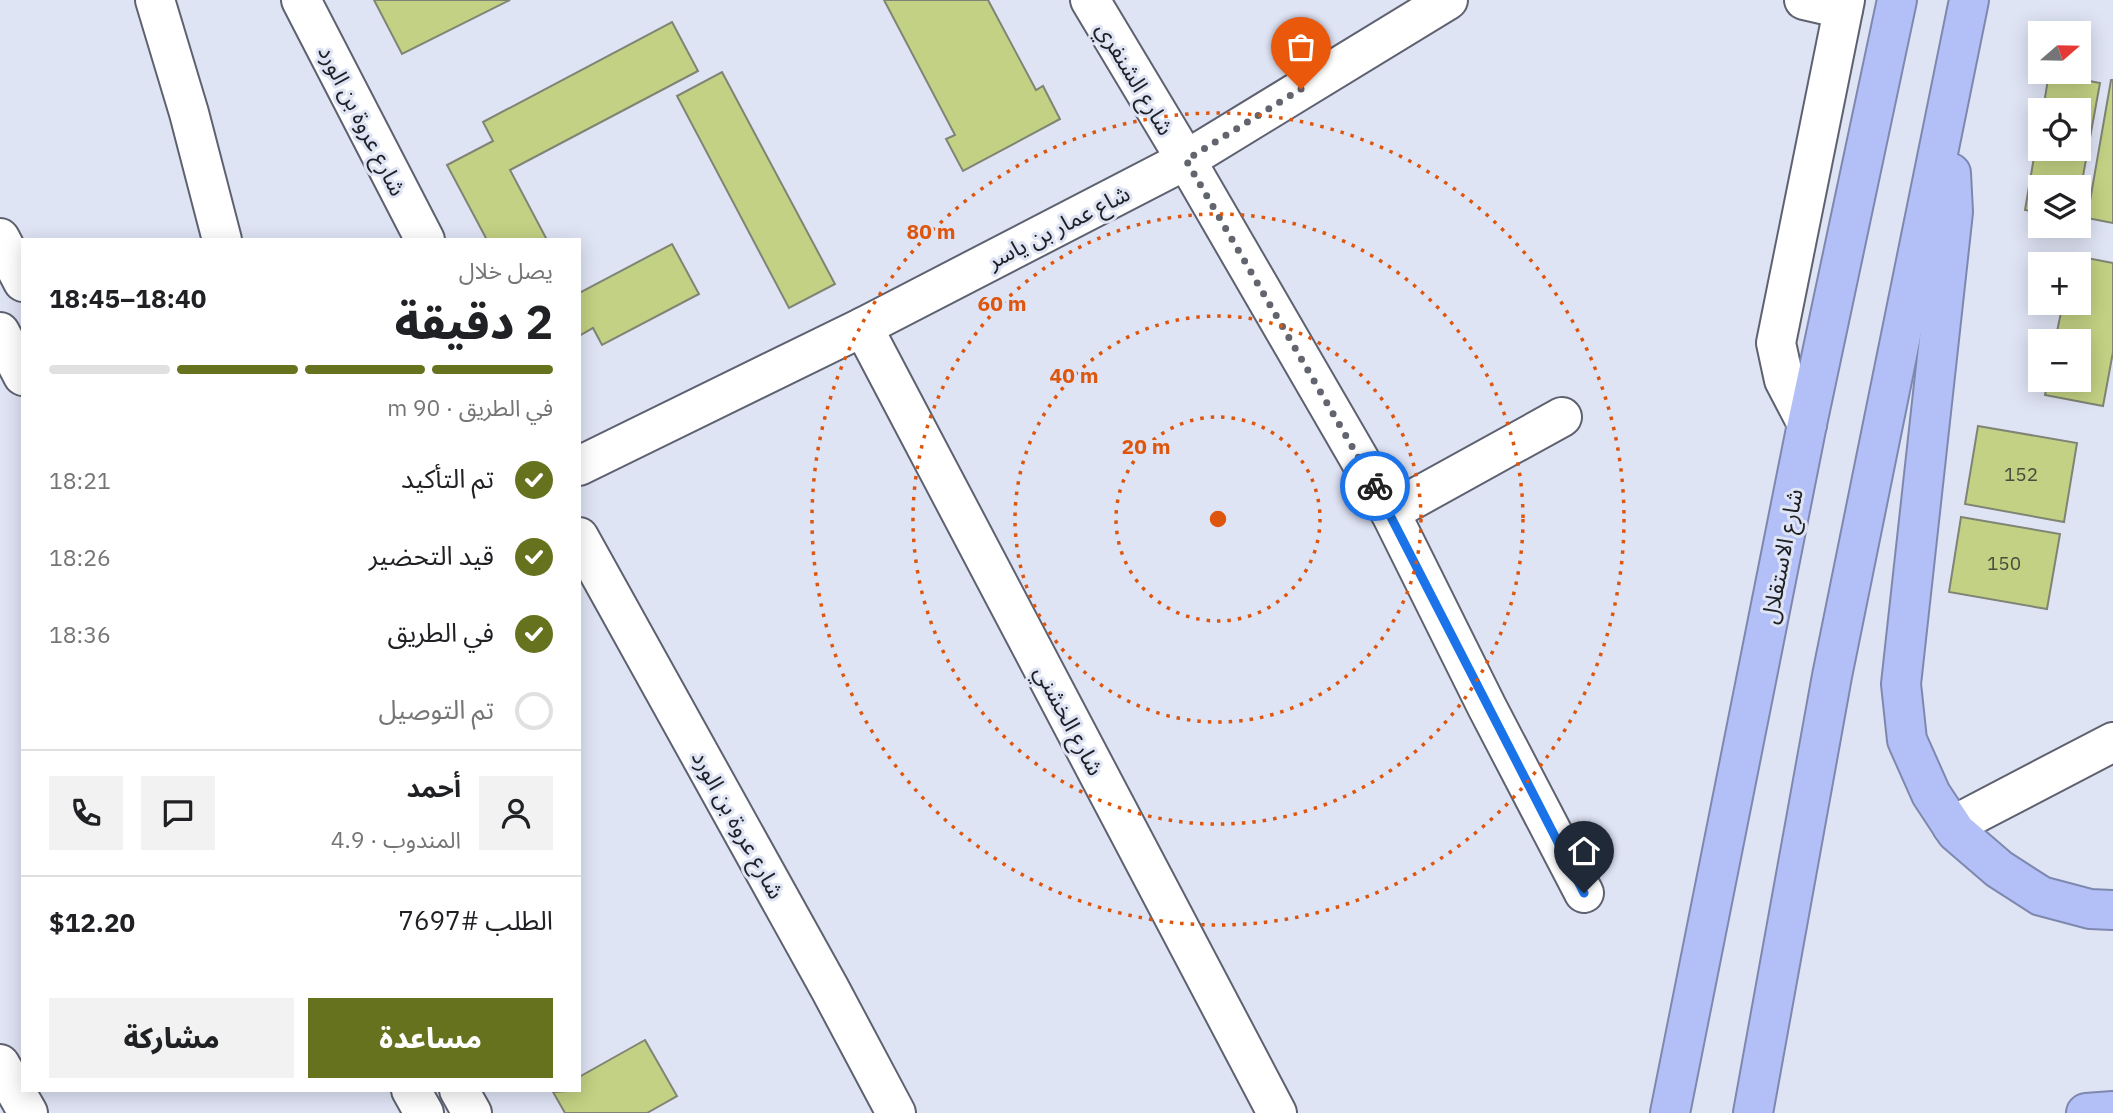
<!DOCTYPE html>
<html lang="ar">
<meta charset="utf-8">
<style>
:root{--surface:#fff;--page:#f2f2f2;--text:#202124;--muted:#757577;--line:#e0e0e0;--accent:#66721d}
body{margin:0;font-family:"IBM Plex Sans","Noto Sans Arabic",sans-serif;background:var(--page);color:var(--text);direction:rtl;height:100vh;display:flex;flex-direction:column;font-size:26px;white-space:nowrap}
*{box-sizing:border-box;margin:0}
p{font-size:23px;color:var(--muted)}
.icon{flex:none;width:38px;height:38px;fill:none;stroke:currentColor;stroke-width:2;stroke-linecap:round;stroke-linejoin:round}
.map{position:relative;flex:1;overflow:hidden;direction:ltr}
.details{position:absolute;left:21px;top:238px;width:560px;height:854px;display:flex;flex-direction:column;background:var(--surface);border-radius:0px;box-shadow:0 4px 18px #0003;direction:rtl}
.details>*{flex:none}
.needle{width:46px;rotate:70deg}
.controls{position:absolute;left:2028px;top:21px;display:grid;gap:14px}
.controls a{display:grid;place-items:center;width:63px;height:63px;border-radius:0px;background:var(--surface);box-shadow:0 4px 18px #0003;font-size:35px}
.pin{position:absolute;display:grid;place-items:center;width:60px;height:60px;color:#fff;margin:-72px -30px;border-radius:50% 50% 50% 0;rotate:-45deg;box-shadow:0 0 7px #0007}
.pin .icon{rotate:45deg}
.courier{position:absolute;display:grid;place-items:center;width:70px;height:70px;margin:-35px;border:5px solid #1a73e8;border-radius:50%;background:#fff;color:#222;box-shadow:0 2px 9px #0007}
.head em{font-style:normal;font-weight:800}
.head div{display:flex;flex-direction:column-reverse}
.head{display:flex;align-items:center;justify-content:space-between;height:119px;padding:0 28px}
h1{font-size:46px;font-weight:800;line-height:52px}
.bar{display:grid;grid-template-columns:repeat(4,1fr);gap:10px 7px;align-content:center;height:84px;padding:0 28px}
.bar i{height:9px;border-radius:5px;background:var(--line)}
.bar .current{background:var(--accent)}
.bar p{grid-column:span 4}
.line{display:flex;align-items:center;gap:18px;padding:0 28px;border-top:2px solid var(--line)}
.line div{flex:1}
.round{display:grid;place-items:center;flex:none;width:74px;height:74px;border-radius:0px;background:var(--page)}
ol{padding:0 28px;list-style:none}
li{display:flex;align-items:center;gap:21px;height:77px}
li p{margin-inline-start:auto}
li .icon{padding:7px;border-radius:50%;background:var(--accent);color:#fff;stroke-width:4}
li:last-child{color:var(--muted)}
li i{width:38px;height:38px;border:4px solid var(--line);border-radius:50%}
.action{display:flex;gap:14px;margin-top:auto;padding:14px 28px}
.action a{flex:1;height:80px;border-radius:0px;background:var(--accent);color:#fff;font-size:28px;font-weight:800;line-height:80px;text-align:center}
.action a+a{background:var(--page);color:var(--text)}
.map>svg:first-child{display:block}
.building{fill:#c2d183;stroke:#808474;stroke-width:2}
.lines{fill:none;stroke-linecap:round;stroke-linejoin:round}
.minor-casing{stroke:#5e6170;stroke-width:42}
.highway-casing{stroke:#7e88ae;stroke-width:42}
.minor{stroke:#fff;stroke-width:38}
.highway{stroke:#b2c0f7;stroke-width:38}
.done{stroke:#62656e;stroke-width:7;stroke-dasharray:0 12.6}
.route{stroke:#1a73e8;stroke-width:9}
.ring{fill:none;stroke:#de560d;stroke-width:3.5;stroke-dasharray:3.5 7}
.labels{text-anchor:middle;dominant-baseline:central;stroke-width:6;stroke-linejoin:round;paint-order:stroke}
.number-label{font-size:19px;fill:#474c3d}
.street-label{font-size:23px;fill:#1e2026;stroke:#dfe4f5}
.centre{fill:#de560d;stroke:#dfe4f5;stroke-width:3.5}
.ring-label{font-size:21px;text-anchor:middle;font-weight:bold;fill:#de560d;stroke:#dfe4f5;stroke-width:6;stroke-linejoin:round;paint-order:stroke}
</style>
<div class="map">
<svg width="2113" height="1113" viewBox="0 0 2113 1113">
<rect width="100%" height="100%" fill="#dfe4f5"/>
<g class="building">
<polygon points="374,0 510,0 402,54"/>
<polygon points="884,0 988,0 1036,90 1043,86 1060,119 963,171 946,139 955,135"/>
<polygon points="672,22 698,71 510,170 547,240 487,240 447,165 493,141 483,122"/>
<polygon points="722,72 835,284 789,308 677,96"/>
<polygon points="2049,73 2100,83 2079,198 2079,187 2040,187 2040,213 2025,210 2040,122 2040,149 2079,149 2079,110 2043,110"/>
<polygon points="2111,80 2113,80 2113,223 2087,218"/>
<polygon points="672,244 699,294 602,345 593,328 579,336 579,293"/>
<polygon points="2071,255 2113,263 2113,352 2103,406 2045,395 2048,380 2079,380 2079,341 2055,341 2063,303 2079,303 2079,264 2070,264"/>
<polygon points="1978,426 2077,443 2064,522 1965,504"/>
<polygon points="1961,517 2060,534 2047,609 1949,592"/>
<polygon points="645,1040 677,1096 647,1113 565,1113 553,1092 579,1090 579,1077"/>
</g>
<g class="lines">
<g class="minor-casing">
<g id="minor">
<polyline points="155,0 189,113 222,240"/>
<polyline points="301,0 425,240"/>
<polyline points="1090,0 1186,160 1390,512 1487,707 1584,893"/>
<polyline points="1804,0 1843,9"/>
<polyline points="0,238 23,282"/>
<polyline points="863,327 1277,1113"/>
<polyline points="0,332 23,376"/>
<polyline points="1807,424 1784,380 1776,343 1845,0"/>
<polyline points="579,466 863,327 1186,160 1448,0"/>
<polyline points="1390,512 1562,417"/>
<polyline points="579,537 830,989 896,1113"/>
<polyline points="1952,826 2113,742"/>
<polyline points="0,1064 28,1113"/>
<polyline points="411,1090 424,1113"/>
<polyline points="459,1090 472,1113"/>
</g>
</g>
<g class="highway-casing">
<g id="highway">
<polyline points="1951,173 1953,212 1901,684 1907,740 1931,794 1956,832 1999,869 2041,896 2090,909 2113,910"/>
<polyline points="1670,1113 1807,424 1897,0"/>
<polyline points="1753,1113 1832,676 1969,0"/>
<polyline points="2086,1113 2113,1111"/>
</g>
</g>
<use href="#minor" class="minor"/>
<use href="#highway" class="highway"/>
</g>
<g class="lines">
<polyline class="done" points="1301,89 1186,160 1375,486"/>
<polyline class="route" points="1375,486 1584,893"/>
</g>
<g class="ring">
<circle cx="1218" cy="519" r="102"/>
<circle cx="1218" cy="519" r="203"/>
<circle cx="1218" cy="519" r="305"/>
<circle cx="1218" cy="519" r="406"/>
</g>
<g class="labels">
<g class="number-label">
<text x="2021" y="474">152</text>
<text x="2004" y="563">150</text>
</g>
<g class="street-label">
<text transform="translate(1136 78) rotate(59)">شارع الشنفري</text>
<text transform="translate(363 120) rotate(63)">شارع عروة بن الورد</text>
<text transform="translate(1058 226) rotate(-27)">شاع عمار بن ياسر</text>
<text transform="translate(1781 556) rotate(-79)">شارع الاستقلال</text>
<text transform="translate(1070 720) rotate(62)">شارع الخشني</text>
<text transform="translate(739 824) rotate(61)">شارع عروة بن الورد</text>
</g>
</g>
<circle cx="1218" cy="519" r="10" class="centre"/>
<g class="ring-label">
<text x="931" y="239">80 m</text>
<text x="1002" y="311">60 m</text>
<text x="1074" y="383">40 m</text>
<text x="1146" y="454">20 m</text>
</g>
</svg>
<div class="controls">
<a><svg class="needle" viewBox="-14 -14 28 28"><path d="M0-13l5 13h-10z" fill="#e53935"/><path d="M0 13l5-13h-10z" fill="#757577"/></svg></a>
<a><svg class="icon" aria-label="locate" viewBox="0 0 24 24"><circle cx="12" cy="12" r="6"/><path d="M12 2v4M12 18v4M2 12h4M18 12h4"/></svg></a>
<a><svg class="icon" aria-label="layers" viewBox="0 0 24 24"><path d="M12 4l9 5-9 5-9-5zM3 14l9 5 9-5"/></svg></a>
<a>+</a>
<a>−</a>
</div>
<div class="pin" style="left:1301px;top:89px;background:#ea580c"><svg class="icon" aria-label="bag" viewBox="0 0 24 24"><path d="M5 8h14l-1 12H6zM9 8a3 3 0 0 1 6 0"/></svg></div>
<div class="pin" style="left:1584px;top:893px;background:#1f2937"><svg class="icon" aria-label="home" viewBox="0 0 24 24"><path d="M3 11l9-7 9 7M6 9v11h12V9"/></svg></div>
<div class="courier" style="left:1375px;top:486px"><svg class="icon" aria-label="bike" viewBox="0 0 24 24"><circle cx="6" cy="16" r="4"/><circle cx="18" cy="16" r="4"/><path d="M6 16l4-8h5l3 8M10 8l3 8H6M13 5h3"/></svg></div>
<section class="details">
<div class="head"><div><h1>2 دقيقة</h1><p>يصل خلال</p></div><em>18:40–18:45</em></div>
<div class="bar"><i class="current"></i><i class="current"></i><i class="current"></i><i></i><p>في الطريق · 90 m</p></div>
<ol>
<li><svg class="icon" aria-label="check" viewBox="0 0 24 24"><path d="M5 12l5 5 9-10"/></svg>تم التأكيد<p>18:21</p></li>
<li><svg class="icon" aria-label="check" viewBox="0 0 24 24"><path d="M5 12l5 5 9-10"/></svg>قيد التحضير<p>18:26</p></li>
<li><svg class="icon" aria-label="check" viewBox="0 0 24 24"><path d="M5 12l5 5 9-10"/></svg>في الطريق<p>18:36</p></li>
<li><i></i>تم التوصيل</li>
</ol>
<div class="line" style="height:126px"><a class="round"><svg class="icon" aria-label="person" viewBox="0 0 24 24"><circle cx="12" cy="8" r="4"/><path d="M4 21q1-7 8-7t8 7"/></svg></a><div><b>أحمد</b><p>المندوب · 4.9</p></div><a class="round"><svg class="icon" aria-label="chat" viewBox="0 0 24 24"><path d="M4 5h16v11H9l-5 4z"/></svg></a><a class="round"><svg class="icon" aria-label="phone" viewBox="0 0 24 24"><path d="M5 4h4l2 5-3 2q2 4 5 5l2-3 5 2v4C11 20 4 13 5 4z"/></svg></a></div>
<div class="line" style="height:91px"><div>الطلب #7697</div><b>$12.20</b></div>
<div class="action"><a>مساعدة</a><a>مشاركة</a></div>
</section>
</div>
